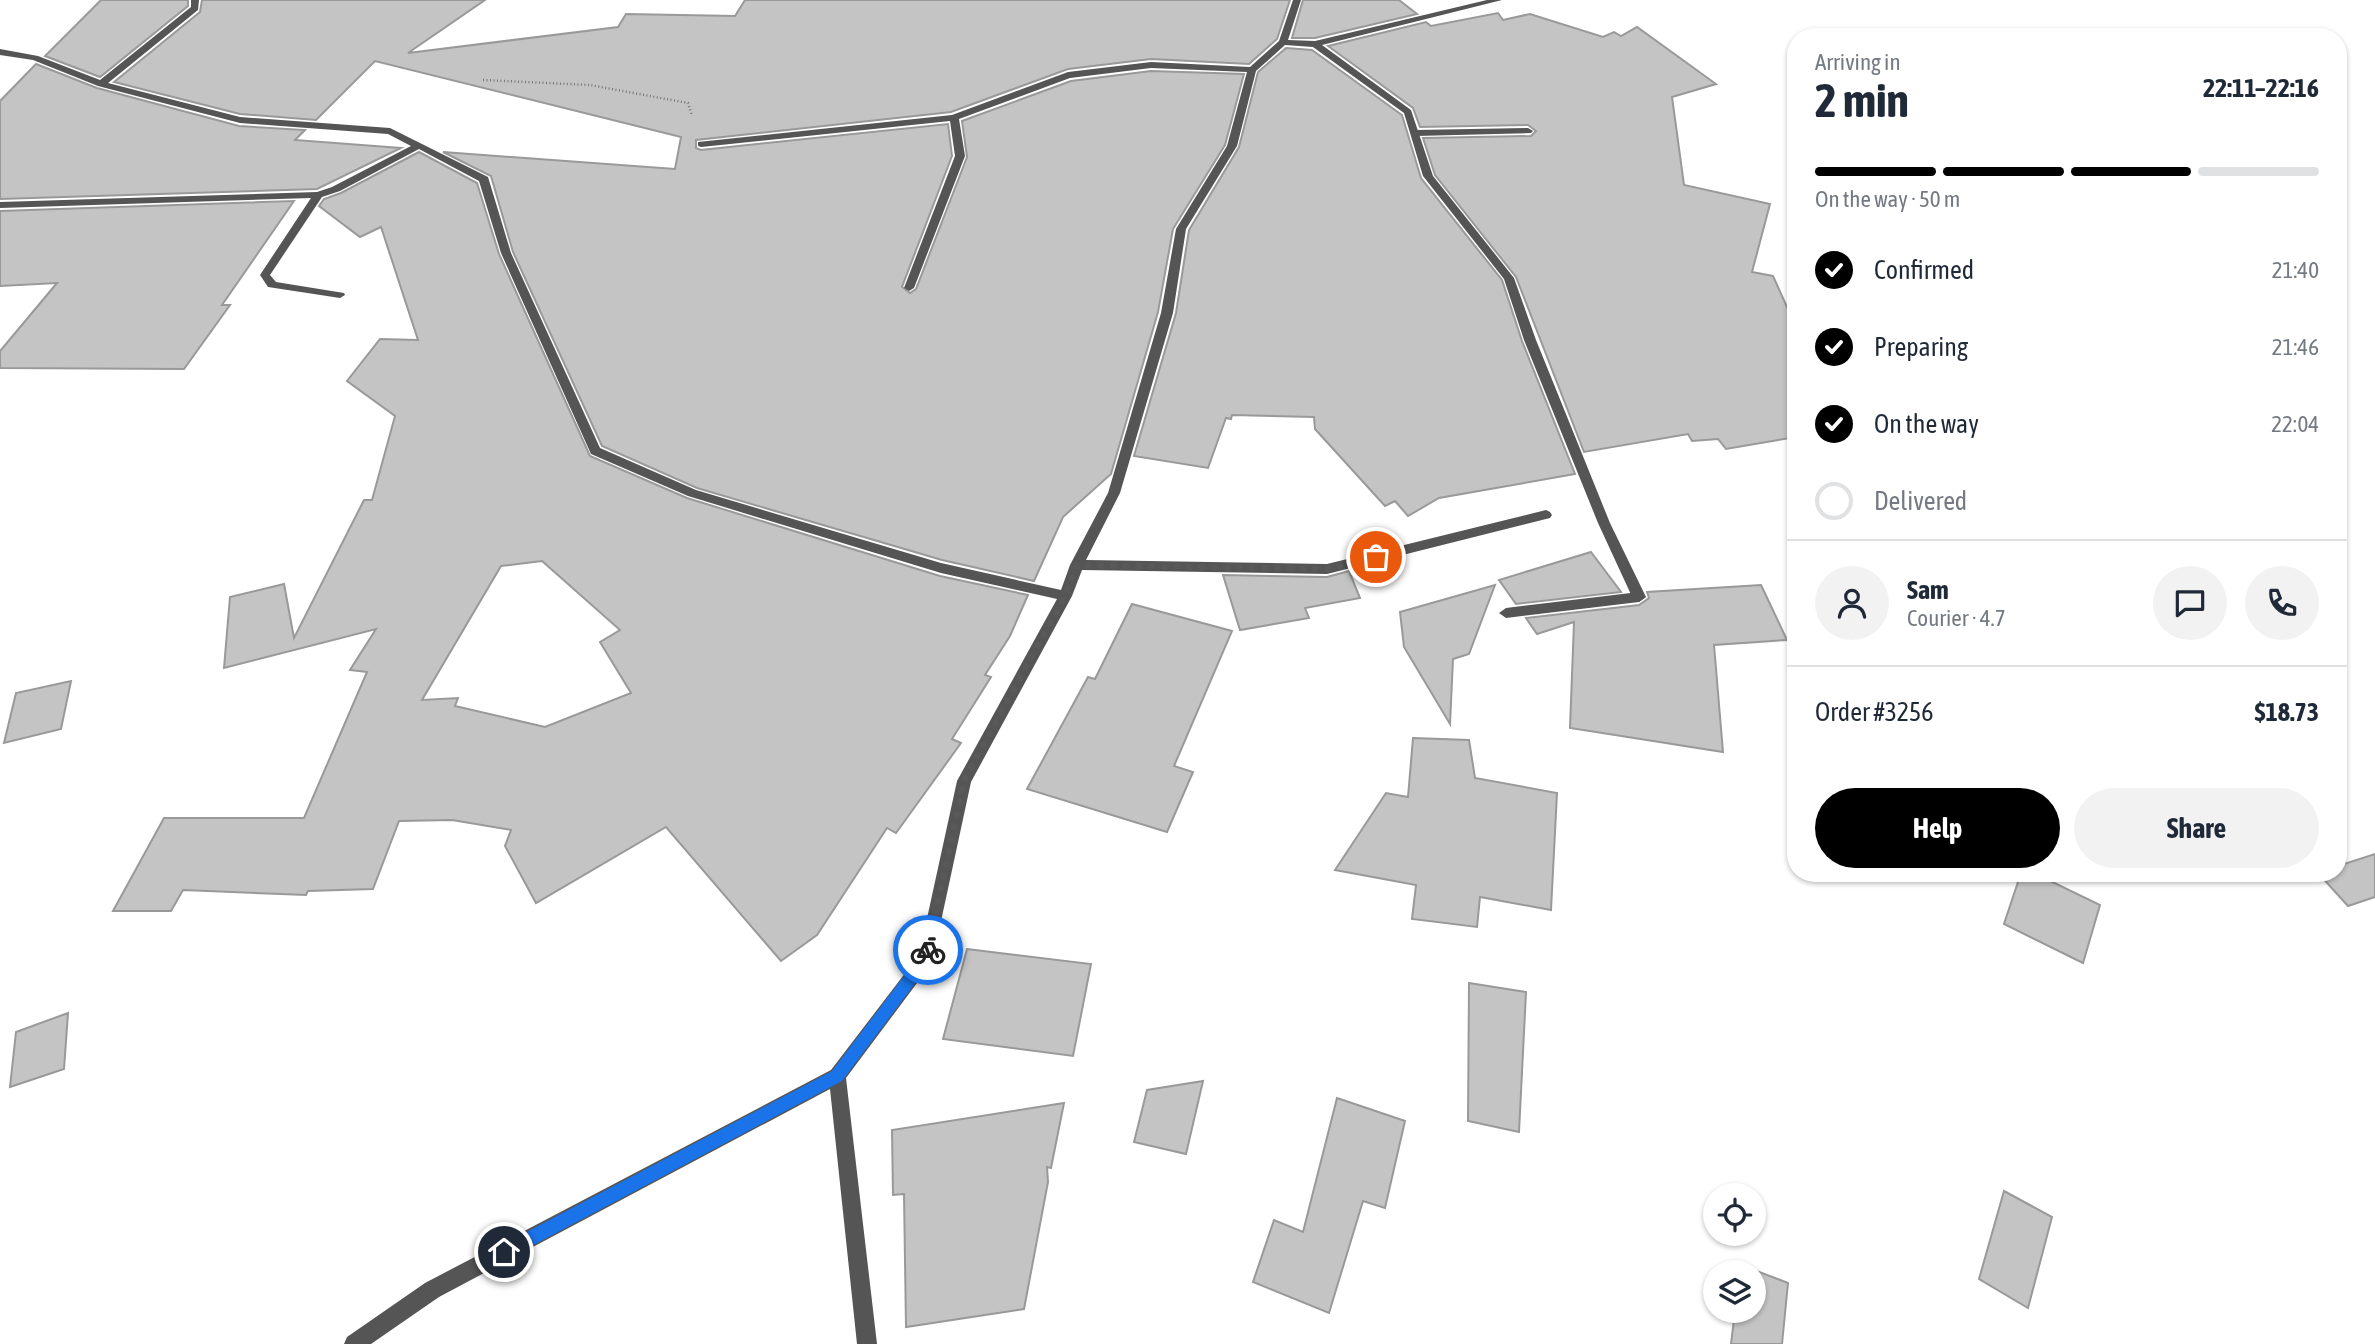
<!DOCTYPE html>
<meta charset="utf-8">
<style>
:root{--surface:#fff;--page:#f2f2f3;--text:#1f2937;--muted:#747a83;--line:#e0e1e3;--accent:#000}
body{margin:0;font-family:"Asap Condensed",sans-serif;background:var(--page);color:var(--text);height:100vh;display:flex;flex-direction:column;font-size:26px;white-space:nowrap}
*{box-sizing:border-box;margin:0}
p{font-size:23px;color:var(--muted)}
.icon{flex:none;width:38px;height:38px;fill:none;stroke:currentColor;stroke-width:2;stroke-linecap:round;stroke-linejoin:round}
.map{position:relative;flex:1;overflow:hidden}
.sheet{position:absolute;left:1787px;top:28px;width:560px;height:854px;display:flex;flex-direction:column;background:var(--surface);border-radius:28px;box-shadow:0 2px 5px #0004}
.sheet>*{flex:none}
.fabs{position:absolute;left:1703px;top:1183px;display:grid;gap:14px}
.fabs a{display:grid;place-items:center;width:63px;height:63px;border-radius:50%;background:var(--surface);box-shadow:0 2px 5px #0004;font-size:35px}
.pin{position:absolute;display:grid;place-items:center;width:60px;height:60px;color:#fff;margin:-30px;border:4px solid #fff;border-radius:50%;box-shadow:0 2px 7px #0007}
.courier{position:absolute;display:grid;place-items:center;width:70px;height:70px;margin:-35px;border:5px solid #1a73e8;border-radius:50%;background:#fff;color:#222;box-shadow:0 2px 9px #0007}
.overview em{font-style:normal;font-weight:700}
.overview div{display:flex;flex-direction:column-reverse}
.overview{display:flex;align-items:center;justify-content:space-between;height:119px;padding:0 28px}
h1{font-size:46px;font-weight:700;line-height:52px}
.bar{display:grid;grid-template-columns:repeat(4,1fr);gap:10px 7px;align-content:center;height:84px;padding:0 28px}
.bar i{height:9px;border-radius:5px;background:var(--line)}
.bar .on{background:var(--accent)}
.bar p{grid-column:span 4}
.line{display:flex;align-items:center;gap:18px;padding:0 28px;border-top:2px solid var(--line)}
.line div{flex:1}
.round{display:grid;place-items:center;flex:none;width:74px;height:74px;border-radius:37px;background:var(--page)}
ol{padding:0 28px;list-style:none}
li{display:flex;align-items:center;gap:21px;height:77px}
li p{margin-inline-start:auto}
li .icon{padding:7px;border-radius:50%;background:var(--accent);color:#fff;stroke-width:4}
li:last-child{color:var(--muted)}
li i{width:38px;height:38px;border:4px solid var(--line);border-radius:50%}
.action{display:flex;gap:14px;margin-top:auto;padding:14px 28px}
.action a{flex:1;height:80px;border-radius:42px;background:var(--accent);color:#fff;font-size:28px;font-weight:700;line-height:80px;text-align:center}
.action a+a{background:var(--page);color:var(--text)}
.map>svg:first-child{display:block}
.building{fill:#c4c4c4;stroke:#999;stroke-width:2;fill-rule:evenodd}
.lines{fill:none;stroke-linecap:round;stroke-linejoin:round}
.path{stroke:#777;stroke-width:2.5;stroke-dasharray:1 2.5;stroke-linecap:butt}
.lane{fill:#555;fill-rule:evenodd}
.street{fill:#555;fill-rule:evenodd}
.route{fill:#1a73e8}
.done{stroke:#595959;stroke-width:7;stroke-dasharray:0 12.6}
</style>
<div class="map">
<svg width="2375" height="1344" viewBox="0 0 2375 1344">
<rect width="100%" height="100%" fill="#fff"/>
<g class="building">
<polygon points="101,0 188,0 188,6 100,77 45,56"/>
<polygon points="202,0 485,0 408,53 618,27 626,14 735,16 745,0 1290,0 1277,39 1249,64 1151,59 1068,69 951,112 696,140 696,148 701,150 948,124 952,156 902,287 910,293 916,289 967,157 962,121 1071,81 1151,71 1244,74 1225,145 1173,229 1158,312 1111,474 1063,517 1034,581 942,560 697,488 602,446 513,252 491,176 443,152 675,169 681,137 375,61 316,120 240,114 114,82 200,12"/>
<polygon points="1303,0 1399,0 1417,14 1315,38 1292,38"/>
<polygon points="1498,13 1503,20 1530,14 1603,37 1614,32 1621,36 1637,27 1716,84 1672,97 1684,185 1770,204 1752,272 1773,276 1796,327 1796,437 1726,449 1718,439 1692,441 1688,434 1584,452 1516,277 1435,175 1423,138 1531,136 1536,131 1528,125 1420,127 1413,108 1328,46 1426,22 1431,26"/>
<polygon points="1286,48 1312,50 1402,115 1421,178 1502,280 1522,341 1575,474 1439,498 1408,516 1395,501 1385,506 1315,429 1314,417 1232,415 1231,419 1226,418 1208,468 1134,456 1176,313 1189,230 1239,147 1258,72"/>
<polygon points="36,64 97,88 239,126 305,130 295,140 401,148 317,189 0,199 0,101"/>
<path d="M419,152l58,31 22,71 91,202 97,42 253,78 88,19 -18,41 -25,39 6,2 -39,62 9,4 -65,90 -9,-5 -70,107 -36,26 -115,-134 -130,76 -31,-57 6,-16 -59,-10 -53,1 -26,68 -65,2 -2,4 -123,-5 -12,21h-58l51,-93h140l63,-146 -17,-2 26,-41 -152,39 6,-71 54,-13 10,54 70,-138h8l23,-84 -48,-35 33,-42 38,1 -37,-113 -21,10 -41,-31 5,-7 17,-6zM542,561l78,69 -20,12 31,51 -86,34 -90,-21 3,-8 -36,2 79,-134z"/>
<polygon points="294,201 222,305 230,305 184,369 0,368 0,351 57,283 0,286 0,211"/>
<polygon points="1591,552 1621,592 1516,604 1499,580"/>
<polygon points="1349,571 1360,598 1305,608 1309,618 1240,630 1223,575 1327,577"/>
<polygon points="1495,585 1469,654 1453,659 1450,724 1404,647 1400,612"/>
<polygon points="1761,585 1787,640 1714,645 1723,752 1570,728 1574,622 1537,634 1526,618 1639,605 1649,598 1647,592"/>
<polygon points="1132,604 1232,631 1174,766 1193,772 1167,832 1027,789 1088,677 1095,679"/>
<polygon points="71,681 61,729 4,743 16,693"/>
<polygon points="1413,738 1469,740 1475,778 1557,793 1551,910 1480,897 1477,927 1412,919 1416,885 1335,870 1386,793 1408,797"/>
<polygon points="2375,854 2375,897 2348,906 2318,873 2338,873 2338,866"/>
<polygon points="2021,873 2034,873 2100,905 2083,963 2004,924"/>
<polygon points="967,949 1091,964 1073,1056 943,1039"/>
<polygon points="1469,983 1526,992 1519,1132 1468,1121"/>
<polygon points="68,1013 64,1069 10,1087 16,1032"/>
<polygon points="1203,1081 1186,1154 1134,1142 1147,1090"/>
<polygon points="1337,1098 1405,1121 1385,1208 1363,1201 1329,1313 1253,1282 1274,1220 1303,1232"/>
<polygon points="1064,1103 1051,1168 1047,1167 1048,1182 1024,1309 906,1327 904,1194 893,1195 892,1130"/>
<polygon points="2004,1191 2052,1217 2028,1308 1979,1279"/>
<polygon points="1741,1265 1788,1283 1782,1344 1731,1344 1735,1311 1754,1311 1754,1272 1740,1272"/>
</g>
<g class="lines">
<polyline class="path" points="483,80 590,85 688,103 692,116"/>
<g class="lane">
<polygon points="1528,128 1533,131 1531,133 1416,136 1411,133 1416,130"/>
<polygon points="1639,592 1646,597 1639,602 1506,618 1499,613 1506,608"/>
</g>
<polygon class="street" points="191,0 199,0 198,10 108,83 240,117 390,128 488,177 511,253 600,448 696,490 941,563 1061,590 1070,565 1108,493 1161,313 1176,229 1227,146 1247,72 1151,68 1070,78 959,119 965,156 914,288 909,291 904,288 955,156 950,121 701,147 698,146 698,142 952,115 1068,72 1151,62 1250,67 1279,41 1293,0 1301,0 1288,40 1315,41 1487,0 1502,0 1322,45 1411,110 1433,176 1514,278 1536,340 1610,523 1646,597 1639,602 1634,601 1598,523 1524,340 1504,279 1423,176 1404,113 1313,47 1285,45 1256,71 1237,146 1186,229 1173,313 1120,493 1086,560 1327,564 1546,510 1550,512 1552,515 1550,518 1327,574 1082,570 1072,596 971,782 932,963 846,1078 877,1344 857,1344 830,1089 439,1297 371,1344 344,1344 347,1337 425,1283 831,1070 919,955 957,781 1057,599 941,573 688,496 591,454 501,253 479,181 419,149 340,191 322,197 270,275 276,282 344,293 345,295 340,298 268,287 260,275 311,198 0,208 0,202 317,192 332,187 411,146 388,134 240,123 98,86 33,60 0,55 0,49 38,56 100,80 191,7"/>
</g>
<polygon class="route" points="928,944 935,950 931,962 842,1081 509,1258 498,1258 498,1247 832,1071 920,955 923,945"/>
<g class="lines">
<polyline class="done" points="928,950 964,780 1065,596 1077,565 1327,569 1376,557"/>
</g>
</svg>
<div class="fabs">
<a><svg class="icon" aria-label="locate" viewBox="0 0 24 24"><circle cx="12" cy="12" r="6"/><path d="M12 2v4M12 18v4M2 12h4M18 12h4"/></svg></a>
<a><svg class="icon" aria-label="layers" viewBox="0 0 24 24"><path d="M12 4l9 5-9 5-9-5zM3 14l9 5 9-5"/></svg></a>
</div>
<div class="pin" style="left:1376px;top:557px;background:#ea580c"><svg class="icon" aria-label="bag" viewBox="0 0 24 24"><path d="M5 8h14l-1 12H6zM9 8a3 3 0 0 1 6 0"/></svg></div>
<div class="pin" style="left:504px;top:1252px;background:#1f2937"><svg class="icon" aria-label="home" viewBox="0 0 24 24"><path d="M3 11l9-7 9 7M6 9v11h12V9"/></svg></div>
<div class="courier" style="left:928px;top:950px"><svg class="icon" aria-label="bike" viewBox="0 0 24 24"><circle cx="6" cy="16" r="4"/><circle cx="18" cy="16" r="4"/><path d="M6 16l4-8h5l3 8M10 8l3 8H6M13 5h3"/></svg></div>
<section class="sheet">
<div class="overview"><div><h1>2 min</h1><p>Arriving in</p></div><em>22:11–22:16</em></div>
<div class="bar"><i class="on"></i><i class="on"></i><i class="on"></i><i></i><p>On the way · 50 m</p></div>
<ol>
<li><svg class="icon" aria-label="check" viewBox="0 0 24 24"><path d="M5 12l5 5 9-10"/></svg>Confirmed<p>21:40</p></li>
<li><svg class="icon" aria-label="check" viewBox="0 0 24 24"><path d="M5 12l5 5 9-10"/></svg>Preparing<p>21:46</p></li>
<li><svg class="icon" aria-label="check" viewBox="0 0 24 24"><path d="M5 12l5 5 9-10"/></svg>On the way<p>22:04</p></li>
<li><i></i>Delivered</li>
</ol>
<div class="line" style="height:126px"><a class="round"><svg class="icon" aria-label="person" viewBox="0 0 24 24"><circle cx="12" cy="8" r="4"/><path d="M4 21q1-7 8-7t8 7"/></svg></a><div><b>Sam</b><p>Courier · 4.7</p></div><a class="round"><svg class="icon" aria-label="chat" viewBox="0 0 24 24"><path d="M4 5h16v11H9l-5 4z"/></svg></a><a class="round"><svg class="icon" aria-label="phone" viewBox="0 0 24 24"><path d="M5 4h4l2 5-3 2q2 4 5 5l2-3 5 2v4C11 20 4 13 5 4z"/></svg></a></div>
<div class="line" style="height:91px"><div>Order #3256</div><b>$18.73</b></div>
<div class="action"><a>Help</a><a>Share</a></div>
</section>
</div>
